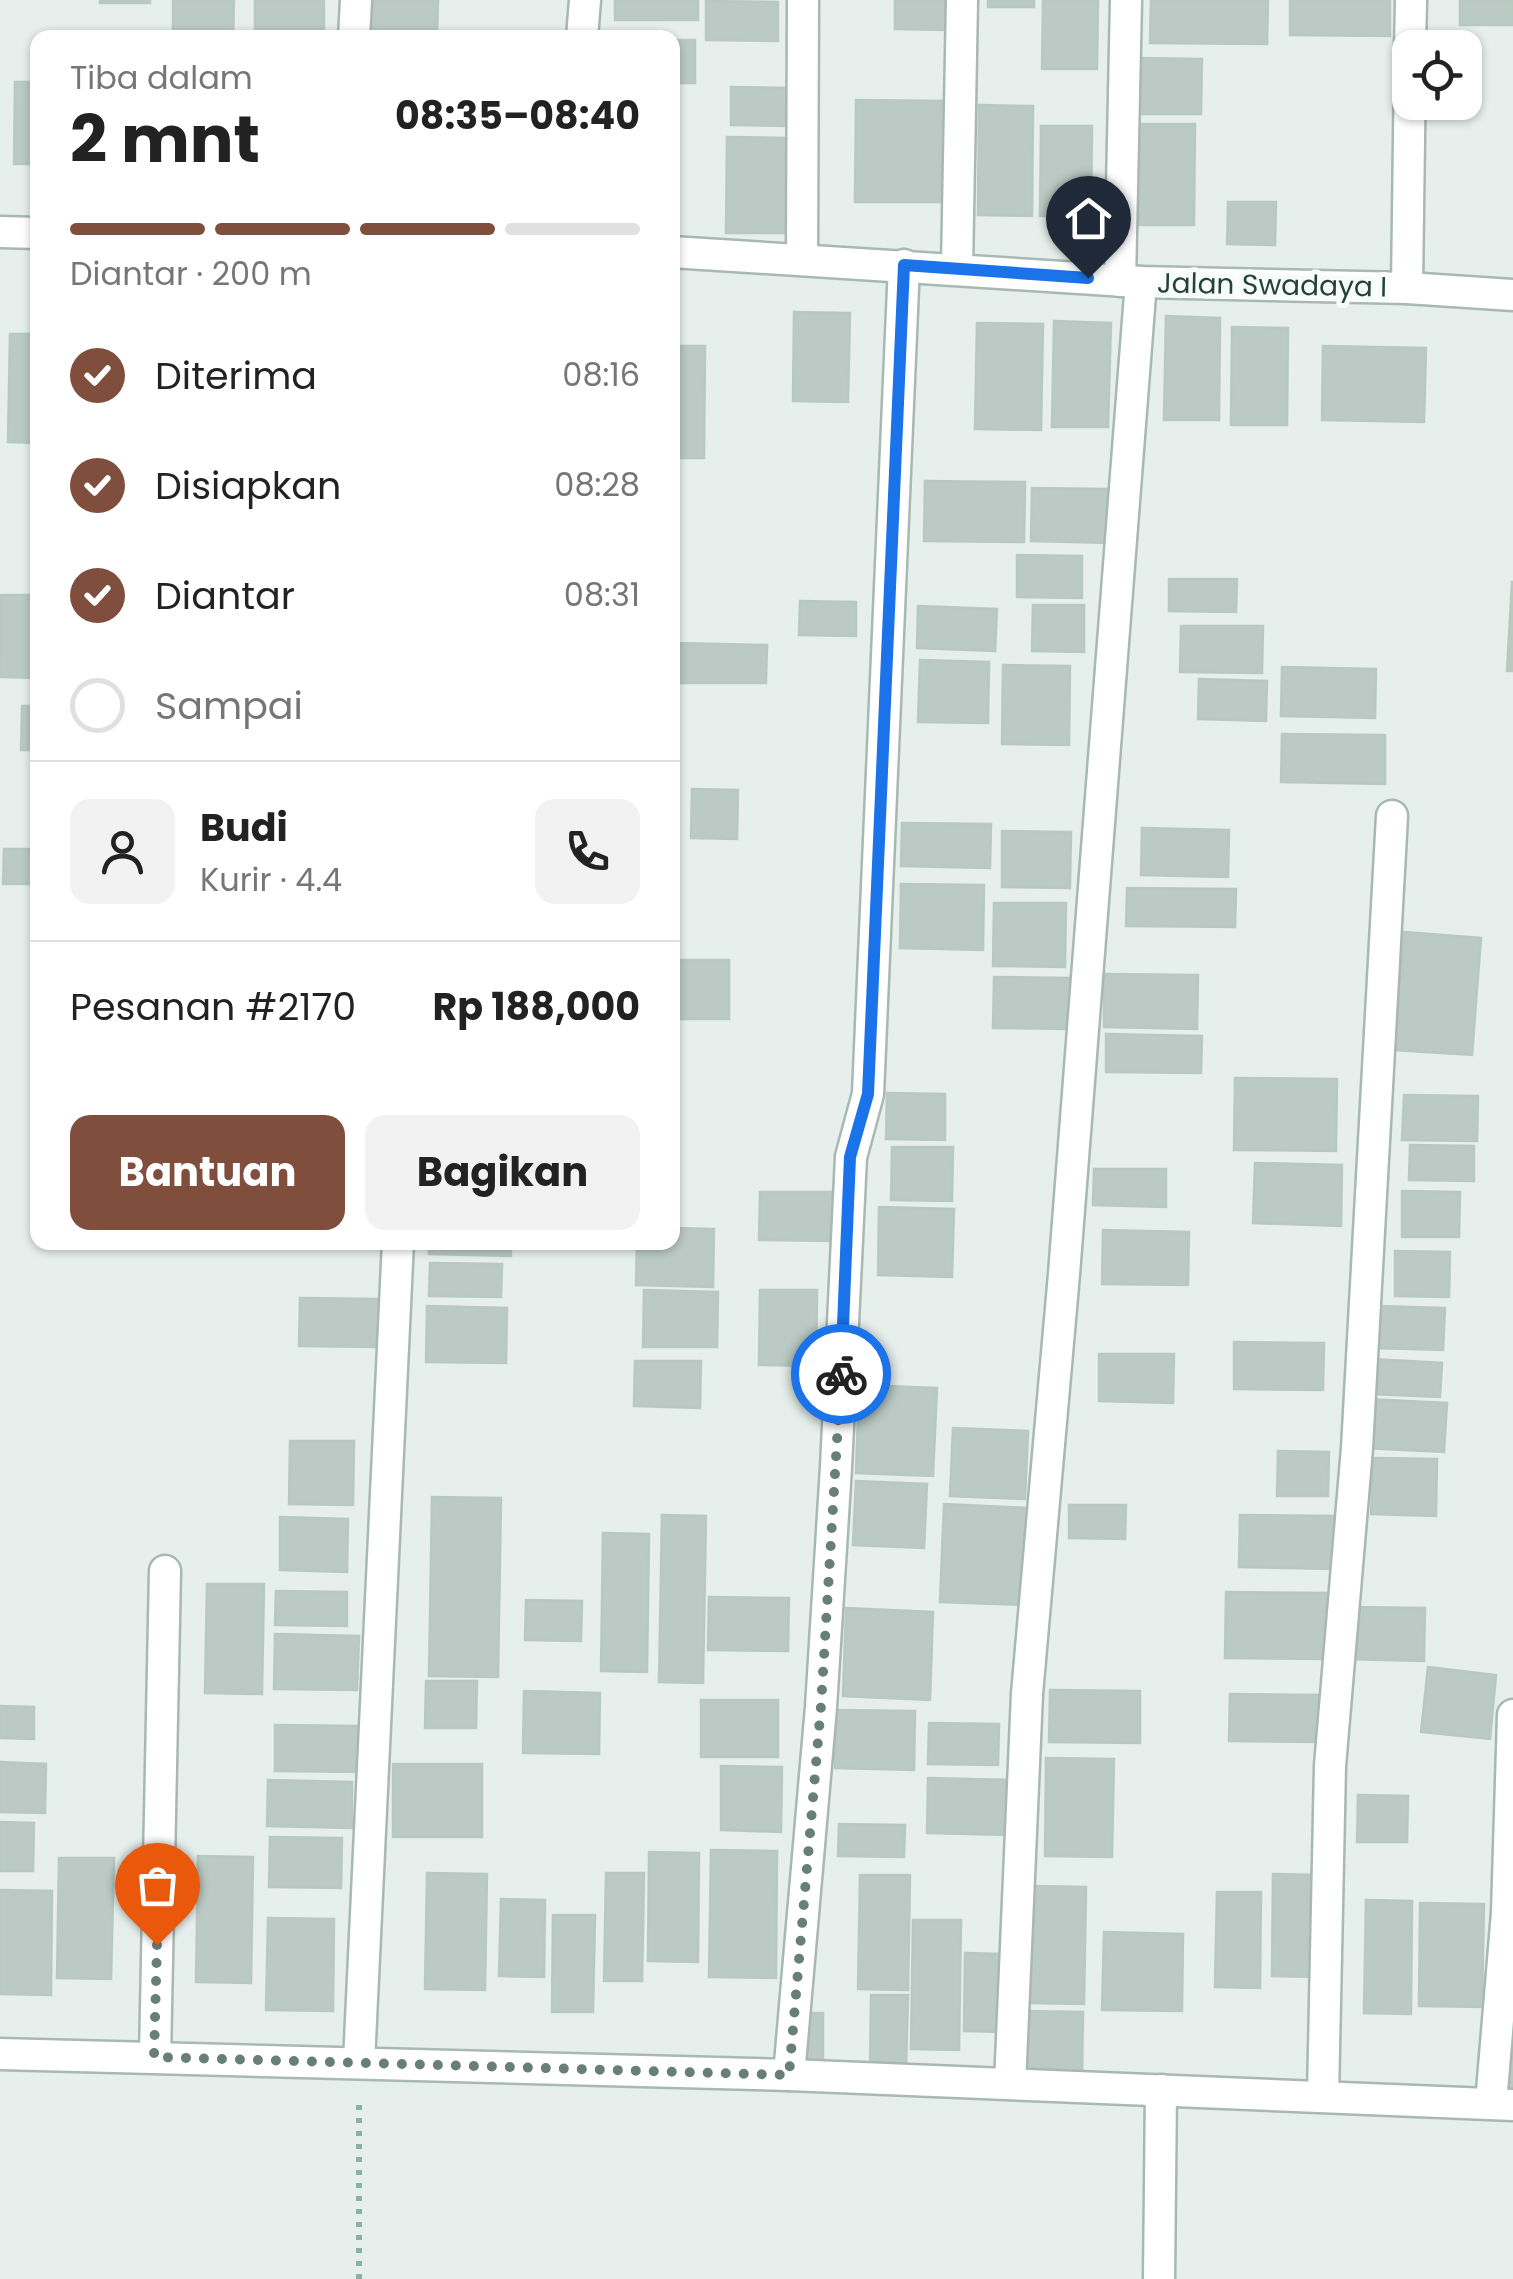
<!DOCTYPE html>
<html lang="id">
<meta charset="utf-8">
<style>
:root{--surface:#fff;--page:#f2f2f2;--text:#222;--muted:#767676;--line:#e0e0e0;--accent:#804e3d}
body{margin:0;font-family:Poppins,sans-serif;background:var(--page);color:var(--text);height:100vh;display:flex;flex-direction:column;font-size:38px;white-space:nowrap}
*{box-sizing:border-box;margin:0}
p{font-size:32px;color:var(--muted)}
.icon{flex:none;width:55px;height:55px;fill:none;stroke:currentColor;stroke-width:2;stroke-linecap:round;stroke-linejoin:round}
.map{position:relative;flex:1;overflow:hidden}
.sheet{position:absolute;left:30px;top:30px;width:650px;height:1220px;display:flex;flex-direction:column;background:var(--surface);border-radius:20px;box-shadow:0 2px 8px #0004}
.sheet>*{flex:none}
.tools{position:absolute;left:1392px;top:30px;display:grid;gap:20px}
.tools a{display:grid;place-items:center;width:90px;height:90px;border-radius:20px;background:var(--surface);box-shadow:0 2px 8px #0004;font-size:50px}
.pin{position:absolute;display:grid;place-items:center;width:85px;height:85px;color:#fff;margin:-102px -42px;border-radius:50% 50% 50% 0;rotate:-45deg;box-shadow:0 0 10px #0007}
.pin .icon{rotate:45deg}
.courier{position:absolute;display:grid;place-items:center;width:100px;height:100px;margin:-50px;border:8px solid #1a73e8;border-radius:50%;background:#fff;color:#222;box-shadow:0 2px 12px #0007}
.headline em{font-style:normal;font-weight:700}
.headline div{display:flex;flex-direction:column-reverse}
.headline{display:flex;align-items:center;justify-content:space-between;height:170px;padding:0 40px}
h1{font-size:65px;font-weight:700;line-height:75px}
.bar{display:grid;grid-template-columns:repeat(4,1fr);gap:15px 10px;align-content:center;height:120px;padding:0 40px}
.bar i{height:12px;border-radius:8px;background:var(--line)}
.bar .selected{background:var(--accent)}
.bar p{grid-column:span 4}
.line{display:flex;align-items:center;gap:25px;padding:0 40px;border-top:2px solid var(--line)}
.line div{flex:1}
.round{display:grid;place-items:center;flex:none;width:105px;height:105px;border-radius:20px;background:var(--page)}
ol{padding:0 40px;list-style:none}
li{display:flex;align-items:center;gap:30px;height:110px}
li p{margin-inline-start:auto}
li .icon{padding:10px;border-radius:50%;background:var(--accent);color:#fff;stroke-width:4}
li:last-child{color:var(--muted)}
li i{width:55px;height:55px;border:5px solid var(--line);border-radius:50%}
.primary-button{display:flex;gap:20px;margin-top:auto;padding:20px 40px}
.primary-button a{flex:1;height:115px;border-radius:20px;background:var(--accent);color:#fff;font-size:40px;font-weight:700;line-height:115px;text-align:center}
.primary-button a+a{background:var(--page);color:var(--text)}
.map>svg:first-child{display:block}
.building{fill:#bbcac4;stroke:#b8c9c2;stroke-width:2.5}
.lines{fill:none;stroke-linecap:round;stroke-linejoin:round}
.minor-casing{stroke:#a8b8b2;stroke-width:35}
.path{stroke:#86b3a5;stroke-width:6;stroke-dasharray:5 8;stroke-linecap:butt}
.minor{stroke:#fff;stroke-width:30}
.done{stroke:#687f78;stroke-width:10;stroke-dasharray:0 18}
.route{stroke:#1a73e8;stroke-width:12}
.labels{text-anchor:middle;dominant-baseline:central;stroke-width:10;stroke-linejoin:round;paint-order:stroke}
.street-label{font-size:28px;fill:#24423a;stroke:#f7fbf9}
</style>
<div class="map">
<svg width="1513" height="2279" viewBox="0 0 1513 2279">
<rect width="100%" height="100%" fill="#e6efeb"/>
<g class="building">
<rect x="100" y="0" width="50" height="3"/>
<polygon points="173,0 234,0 233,38 173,38"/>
<rect x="255" y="0" width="69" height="38"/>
<polygon points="370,0 438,0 437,38 370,38"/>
<rect x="615" y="0" width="83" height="20"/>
<polygon points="895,0 949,0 949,30 895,29"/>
<rect x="988" y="0" width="46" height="7"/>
<polygon points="1043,0 1098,0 1097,69 1042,69"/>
<polygon points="1151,0 1268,0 1267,44 1150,43"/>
<polygon points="1290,0 1390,0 1390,36 1290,35"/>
<rect x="1460" y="0" width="53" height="25"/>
<polygon points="706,1 778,2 778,41 706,40"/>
<rect x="672" y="40" width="23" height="43"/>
<polygon points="1137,58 1202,59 1201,114 1137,114"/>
<polygon points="15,82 38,82 38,164 14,164"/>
<polygon points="731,87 791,88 791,126 731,125"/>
<polygon points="856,100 947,101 945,202 855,202"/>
<polygon points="979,105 1033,106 1032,216 978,215"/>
<polygon points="1135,124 1195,124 1194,225 1134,225"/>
<polygon points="1041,126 1092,126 1091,216 1040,216"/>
<polygon points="727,137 788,138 788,233 726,233"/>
<polygon points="1228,202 1276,202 1275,245 1227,244"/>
<polygon points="794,312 850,313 848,402 793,401"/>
<polygon points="1166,316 1220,318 1219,420 1164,420"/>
<polygon points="1054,321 1111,323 1108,427 1052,427"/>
<polygon points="977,323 1043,324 1041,430 975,429"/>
<polygon points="1232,327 1288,328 1287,425 1231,425"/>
<polygon points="10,334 38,334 38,443 8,442"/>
<polygon points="672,346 705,346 704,458 672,458"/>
<polygon points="1323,346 1426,348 1424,422 1322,420"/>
<polygon points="925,481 1025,482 1024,542 924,541"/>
<polygon points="1032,488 1108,489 1108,543 1031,541"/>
<polygon points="1017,555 1082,556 1082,598 1017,597"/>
<polygon points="1169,579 1237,579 1236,612 1169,611"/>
<polygon points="1512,582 1513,582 1513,671 1507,671"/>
<polygon points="1,595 38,595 38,678 0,677"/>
<polygon points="800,601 856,602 856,636 799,635"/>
<polygon points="1033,605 1084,605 1084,652 1032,651"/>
<polygon points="918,606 997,609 995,651 917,648"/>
<polygon points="1181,626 1263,626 1262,673 1180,672"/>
<polygon points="672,643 767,645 766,683 672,683"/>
<polygon points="920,660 989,662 988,723 918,722"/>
<polygon points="1003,665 1070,666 1069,745 1002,744"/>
<polygon points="1282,667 1376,669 1375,718 1281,716"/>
<polygon points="1199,679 1267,681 1266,721 1198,719"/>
<polygon points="22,706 38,706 38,750 21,750"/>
<polygon points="1282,734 1385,735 1385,784 1281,782"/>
<polygon points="692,789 738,790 737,839 691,838"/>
<polygon points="902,823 991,824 990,868 901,866"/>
<polygon points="1142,828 1229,830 1228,877 1141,875"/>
<polygon points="1002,831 1071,832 1070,888 1002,887"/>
<polygon points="4,849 38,849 38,884 3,884"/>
<polygon points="901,884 984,885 983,950 900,948"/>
<polygon points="1127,888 1236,889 1235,927 1126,926"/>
<polygon points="994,903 1066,903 1065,967 993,966"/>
<polygon points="1404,932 1481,938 1472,1055 1395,1050"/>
<rect x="672" y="960" width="57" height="59"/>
<polygon points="1104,974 1198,975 1197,1029 1104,1027"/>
<polygon points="994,977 1071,978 1070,1029 993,1028"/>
<polygon points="1106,1034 1202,1036 1201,1073 1106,1072"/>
<polygon points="1235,1078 1337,1079 1336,1151 1234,1150"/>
<polygon points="887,1093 945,1094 945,1140 886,1139"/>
<polygon points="1404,1095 1478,1096 1477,1141 1402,1140"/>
<polygon points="1410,1145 1474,1146 1474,1181 1409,1180"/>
<polygon points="892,1147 953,1147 952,1201 891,1200"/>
<polygon points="1255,1163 1342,1165 1341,1226 1253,1223"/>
<polygon points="1094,1169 1166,1169 1166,1207 1093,1205"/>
<polygon points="1402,1191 1460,1192 1459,1237 1402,1237"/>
<polygon points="760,1192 836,1192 836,1241 759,1240"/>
<polygon points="879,1207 954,1209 952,1277 878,1275"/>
<polygon points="672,1228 714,1229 713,1287 636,1285 637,1242 672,1242"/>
<polygon points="1103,1230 1189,1232 1188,1285 1102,1284"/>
<polygon points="429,1242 511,1242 511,1256 429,1254"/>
<polygon points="1395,1251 1450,1252 1449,1297 1395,1296"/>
<polygon points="430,1263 502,1264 501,1297 429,1296"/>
<polygon points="644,1290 718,1292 717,1347 643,1347"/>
<polygon points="760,1290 817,1290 816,1366 759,1365"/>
<polygon points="300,1298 379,1299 378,1347 299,1346"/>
<polygon points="427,1306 507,1308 506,1363 426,1362"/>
<polygon points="1378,1306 1445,1308 1443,1350 1376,1348"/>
<polygon points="1234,1342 1324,1343 1323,1390 1234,1389"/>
<polygon points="1099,1354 1174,1354 1173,1403 1099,1401"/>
<polygon points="1373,1359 1442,1363 1440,1397 1372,1394"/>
<polygon points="635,1361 701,1361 700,1408 634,1406"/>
<polygon points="859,1385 937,1388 933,1476 856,1473"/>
<polygon points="1366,1399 1447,1403 1444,1452 1364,1448"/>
<polygon points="953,1428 1028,1431 1025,1499 950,1496"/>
<polygon points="290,1441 354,1441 353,1505 289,1504"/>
<polygon points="1278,1451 1329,1452 1328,1496 1277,1496"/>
<polygon points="1373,1458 1437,1459 1436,1516 1371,1514"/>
<polygon points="856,1481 927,1484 924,1548 853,1545"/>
<polygon points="432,1497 501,1498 498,1677 429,1676"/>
<polygon points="944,1504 1028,1508 1024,1605 940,1602"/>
<polygon points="1069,1505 1126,1505 1125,1539 1069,1538"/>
<polygon points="662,1515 706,1516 703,1683 659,1682"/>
<polygon points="1240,1515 1336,1516 1335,1569 1239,1567"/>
<polygon points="280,1517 348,1519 347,1572 280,1570"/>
<polygon points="603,1533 649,1534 647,1672 601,1671"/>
<polygon points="207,1584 264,1584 262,1694 205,1693"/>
<polygon points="276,1591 347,1592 347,1626 275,1625"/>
<polygon points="1226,1592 1331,1593 1330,1659 1225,1658"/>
<polygon points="709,1597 789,1598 788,1651 708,1650"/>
<polygon points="526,1600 582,1601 581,1641 525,1640"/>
<polygon points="1349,1607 1425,1608 1424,1661 1348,1659"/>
<polygon points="846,1608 933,1612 930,1700 843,1696"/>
<polygon points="275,1634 359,1636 357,1690 274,1689"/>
<polygon points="1428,1667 1496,1675 1490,1739 1421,1732"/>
<polygon points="426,1681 477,1681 476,1728 425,1728"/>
<polygon points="1050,1690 1140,1691 1140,1743 1049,1742"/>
<polygon points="524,1691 600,1693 599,1754 523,1753"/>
<polygon points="1230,1694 1323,1695 1322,1742 1229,1741"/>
<rect x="701" y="1700" width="77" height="57"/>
<polygon points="0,1706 34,1707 34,1739 0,1738"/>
<polygon points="836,1710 915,1711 914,1770 835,1768"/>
<polygon points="929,1723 999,1724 998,1765 928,1764"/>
<polygon points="275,1725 364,1726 363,1772 275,1771"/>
<polygon points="1046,1758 1114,1759 1112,1857 1045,1856"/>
<polygon points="0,1762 46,1764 45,1813 0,1812"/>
<rect x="393" y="1764" width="89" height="73"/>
<polygon points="721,1766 782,1767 781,1832 721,1830"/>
<polygon points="928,1778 1012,1780 1010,1835 927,1833"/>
<polygon points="268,1780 352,1782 352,1828 267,1826"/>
<polygon points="1358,1795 1408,1796 1407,1842 1357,1842"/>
<polygon points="0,1822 34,1823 33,1871 0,1871"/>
<polygon points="839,1824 905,1825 904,1857 838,1856"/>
<polygon points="270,1837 342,1838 341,1888 269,1887"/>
<polygon points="711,1850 777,1851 776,1978 709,1977"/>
<polygon points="649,1852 699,1853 698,1962 648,1961"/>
<polygon points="198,1856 253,1857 251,1983 196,1982"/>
<polygon points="59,1858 114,1858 111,1979 57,1978"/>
<polygon points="427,1873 487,1874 485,1990 425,1989"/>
<polygon points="606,1873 644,1873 642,1981 604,1981"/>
<polygon points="1273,1874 1319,1875 1318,1977 1272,1976"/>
<polygon points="860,1875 910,1875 908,1990 858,1989"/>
<polygon points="1031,1886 1086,1887 1084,2004 1030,2003"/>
<polygon points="0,1890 52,1891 51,1995 0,1994"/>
<polygon points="1217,1892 1261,1892 1260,1988 1215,1987"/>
<polygon points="501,1899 545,1900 544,1977 499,1976"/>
<polygon points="1366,1900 1412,1901 1411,2014 1364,2013"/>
<polygon points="1420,1903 1484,1904 1482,2007 1419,2006"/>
<polygon points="553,1915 595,1915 593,2012 552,2012"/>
<polygon points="268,1918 334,1919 333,2011 266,2010"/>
<polygon points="913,1920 961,1920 959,2050 911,2049"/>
<polygon points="1104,1932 1183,1934 1182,2011 1102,2010"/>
<polygon points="965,1953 1003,1954 1002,2032 964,2031"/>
<polygon points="871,1995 908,1995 906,2067 870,2067"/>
<polygon points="1513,2009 1513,2099 1498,2098"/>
<polygon points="1023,2011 1083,2012 1082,2077 1023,2076"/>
<rect x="802" y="2013" width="21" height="50"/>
</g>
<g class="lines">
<g class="minor-casing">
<g id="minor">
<polyline points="354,38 356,0"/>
<polyline points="582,38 585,0"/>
<polyline points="1410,48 1411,0"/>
<polyline points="0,232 38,233"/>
<polyline points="672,252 1141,282 1407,288 1513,295"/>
<polyline points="802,259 803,0"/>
<polyline points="957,268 962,0"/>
<polyline points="1120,281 1126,0"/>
<polyline points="1407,288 1410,64"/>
<polyline points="0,2054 789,2075 1513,2105"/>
<polyline points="155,2057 165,1571"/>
<polyline points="359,2062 398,1242"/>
<polyline points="789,2075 821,1707 836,1467 851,1157 868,1094 904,265"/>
<polyline points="1010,2084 1027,1694 1064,1274 1141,282"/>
<polyline points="1323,2096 1330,1766 1357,1448 1392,816"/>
<polyline points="1491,2103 1507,1913 1513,1715"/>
<polyline points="1159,2279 1161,2090"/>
</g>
</g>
<polyline class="path" points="359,2279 359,2100"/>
<use href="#minor" class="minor"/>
</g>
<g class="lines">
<polyline class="done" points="157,1945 154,2057 789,2075 821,1706 841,1374"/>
<polyline class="route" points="841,1374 850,1157 868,1094 904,265 1088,278"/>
</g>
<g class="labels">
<g class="street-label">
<text transform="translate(1272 285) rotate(1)">Jalan Swadaya I</text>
</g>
</g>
</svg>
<div class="tools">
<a><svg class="icon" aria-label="locate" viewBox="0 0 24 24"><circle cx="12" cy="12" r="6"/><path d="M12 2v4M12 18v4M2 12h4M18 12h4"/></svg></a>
</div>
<div class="pin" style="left:157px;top:1945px;background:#ea580c"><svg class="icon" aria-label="bag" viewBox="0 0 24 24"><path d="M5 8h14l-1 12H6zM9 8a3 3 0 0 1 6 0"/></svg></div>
<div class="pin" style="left:1088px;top:278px;background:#1f2937"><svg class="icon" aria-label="home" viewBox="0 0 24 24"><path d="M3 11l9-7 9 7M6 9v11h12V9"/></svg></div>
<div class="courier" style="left:841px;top:1374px"><svg class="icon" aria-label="bike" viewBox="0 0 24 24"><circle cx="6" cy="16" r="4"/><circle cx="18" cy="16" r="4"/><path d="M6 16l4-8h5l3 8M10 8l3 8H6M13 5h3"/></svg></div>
<section class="sheet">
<div class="headline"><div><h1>2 mnt</h1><p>Tiba dalam</p></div><em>08:35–08:40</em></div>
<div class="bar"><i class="selected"></i><i class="selected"></i><i class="selected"></i><i></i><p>Diantar · 200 m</p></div>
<ol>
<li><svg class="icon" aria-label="check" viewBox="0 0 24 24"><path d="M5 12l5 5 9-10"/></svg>Diterima<p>08:16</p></li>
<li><svg class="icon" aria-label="check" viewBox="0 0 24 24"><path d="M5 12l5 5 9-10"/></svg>Disiapkan<p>08:28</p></li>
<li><svg class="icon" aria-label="check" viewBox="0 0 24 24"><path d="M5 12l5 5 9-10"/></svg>Diantar<p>08:31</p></li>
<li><i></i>Sampai</li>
</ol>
<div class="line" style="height:180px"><a class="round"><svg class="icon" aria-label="person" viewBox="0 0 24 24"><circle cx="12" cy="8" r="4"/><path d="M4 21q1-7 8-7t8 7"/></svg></a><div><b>Budi</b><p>Kurir · 4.4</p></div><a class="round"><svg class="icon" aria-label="phone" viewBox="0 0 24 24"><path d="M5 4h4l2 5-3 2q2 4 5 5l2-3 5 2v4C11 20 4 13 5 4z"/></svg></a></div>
<div class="line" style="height:130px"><div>Pesanan #2170</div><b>Rp 188,000</b></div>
<div class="primary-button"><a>Bantuan</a><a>Bagikan</a></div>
</section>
</div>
